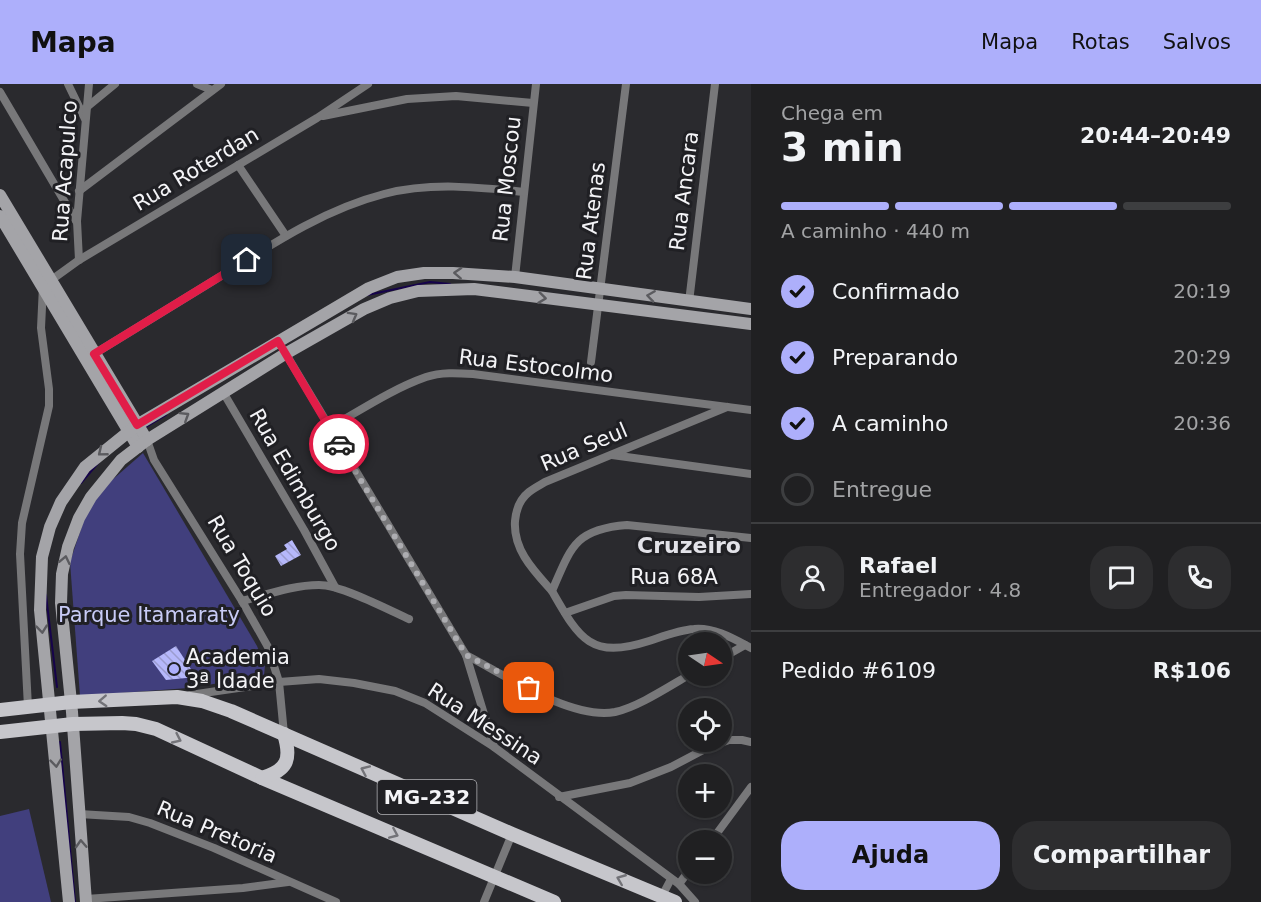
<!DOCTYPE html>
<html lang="pt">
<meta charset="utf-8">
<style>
:root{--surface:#202022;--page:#2d2d2f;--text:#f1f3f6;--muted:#a2a3a5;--line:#3d3e40;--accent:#adaffb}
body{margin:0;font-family:"DejaVu Sans",sans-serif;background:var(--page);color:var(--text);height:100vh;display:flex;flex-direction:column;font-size:22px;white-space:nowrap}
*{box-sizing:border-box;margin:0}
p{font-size:20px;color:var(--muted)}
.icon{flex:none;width:33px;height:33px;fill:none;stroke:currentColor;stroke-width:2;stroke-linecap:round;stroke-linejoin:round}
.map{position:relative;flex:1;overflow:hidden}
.details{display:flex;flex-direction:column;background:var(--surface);width:510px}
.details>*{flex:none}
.needle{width:39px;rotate:103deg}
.buttons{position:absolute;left:678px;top:548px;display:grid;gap:12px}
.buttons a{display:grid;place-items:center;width:54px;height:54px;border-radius:50%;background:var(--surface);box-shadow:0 2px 4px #0004,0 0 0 2px var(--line);font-size:30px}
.pin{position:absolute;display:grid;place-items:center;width:51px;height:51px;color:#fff;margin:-26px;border-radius:12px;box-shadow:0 3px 9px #0006}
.courier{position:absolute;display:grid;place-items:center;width:60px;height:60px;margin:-30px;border:4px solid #e11d48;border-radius:50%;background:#fff;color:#222;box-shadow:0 2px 8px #0007}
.summary em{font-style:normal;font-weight:800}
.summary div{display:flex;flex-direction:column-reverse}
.summary{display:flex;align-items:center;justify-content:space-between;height:102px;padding:0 30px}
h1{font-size:39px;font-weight:800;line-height:45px}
.bar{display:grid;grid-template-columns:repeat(4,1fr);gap:9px 6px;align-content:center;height:72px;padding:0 30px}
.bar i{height:8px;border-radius:4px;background:var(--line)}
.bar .on{background:var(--accent)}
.bar p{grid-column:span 4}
.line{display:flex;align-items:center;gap:15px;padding:0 30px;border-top:2px solid var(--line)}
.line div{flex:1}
.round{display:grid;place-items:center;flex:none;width:63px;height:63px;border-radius:24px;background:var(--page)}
ol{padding:0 30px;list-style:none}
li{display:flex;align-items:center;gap:18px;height:66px}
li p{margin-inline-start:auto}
li .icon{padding:6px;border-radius:50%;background:var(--accent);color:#111;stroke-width:4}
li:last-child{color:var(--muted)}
li i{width:33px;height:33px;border:3px solid var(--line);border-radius:50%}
.primary-button{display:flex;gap:12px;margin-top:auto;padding:12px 30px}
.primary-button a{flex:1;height:69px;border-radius:24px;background:var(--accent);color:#111;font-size:24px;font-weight:800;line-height:69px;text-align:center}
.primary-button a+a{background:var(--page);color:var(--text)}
header{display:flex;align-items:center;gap:36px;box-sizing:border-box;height:84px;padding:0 30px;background:var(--accent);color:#111}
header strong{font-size:28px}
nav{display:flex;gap:33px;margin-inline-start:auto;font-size:21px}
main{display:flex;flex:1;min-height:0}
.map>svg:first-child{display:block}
.park{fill:#413f7d}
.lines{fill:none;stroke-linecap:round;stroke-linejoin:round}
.stream{stroke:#16034b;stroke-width:2}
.building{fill:url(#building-back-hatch)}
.street{stroke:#78787a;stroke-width:8}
.secondary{stroke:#a4a4a8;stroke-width:12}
.primary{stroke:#c6c6cb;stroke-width:14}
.oneway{stroke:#5b5b5f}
.oneway2{stroke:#737378}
.done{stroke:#adadb1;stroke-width:6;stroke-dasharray:0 10.8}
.route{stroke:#e11d48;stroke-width:8}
.poi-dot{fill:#adaffb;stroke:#202024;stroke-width:2}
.labels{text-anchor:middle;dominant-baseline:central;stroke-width:6;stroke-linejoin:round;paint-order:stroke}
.shield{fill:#202024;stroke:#b4b4b8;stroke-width:1.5}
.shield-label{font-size:20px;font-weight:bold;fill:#f4f4f7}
.street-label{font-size:21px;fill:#f4f4f7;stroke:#202024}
.park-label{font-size:21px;fill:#c8cbf6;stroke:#202024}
.poi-label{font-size:21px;fill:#f4f4f7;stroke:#202024;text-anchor:start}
.neighbourhood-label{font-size:22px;font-weight:bold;fill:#e3e3e9;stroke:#202024}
</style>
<header>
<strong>Mapa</strong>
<nav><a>Mapa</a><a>Rotas</a><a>Salvos</a></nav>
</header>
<main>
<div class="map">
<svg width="751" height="818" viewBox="0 0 751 818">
<defs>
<pattern id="building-back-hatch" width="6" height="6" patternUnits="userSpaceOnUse" patternTransform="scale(1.5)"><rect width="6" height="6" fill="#b6b8fb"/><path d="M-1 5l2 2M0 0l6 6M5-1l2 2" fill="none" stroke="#9b9ccf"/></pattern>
</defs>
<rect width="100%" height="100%" fill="#2a2a2e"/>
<g class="park">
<polygon points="143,369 257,562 265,581 264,592 188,604 80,612 70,478 87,427 111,397"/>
<polygon points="29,725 51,818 0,818 0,732"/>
</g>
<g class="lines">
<g class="stream">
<polyline points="367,211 430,198 450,200"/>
<polyline points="146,343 166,331"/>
<polyline points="81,399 99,378"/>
<polyline points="46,511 57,603"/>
<polyline points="60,658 75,818"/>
</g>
</g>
<g class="building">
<polygon points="292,456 301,471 281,482 275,472 287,465 284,461"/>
<polygon points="176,562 196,593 166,596 152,577"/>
</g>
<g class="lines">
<g class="street">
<polyline points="68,0 85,35"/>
<polyline points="197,0 212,6"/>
<polyline points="0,8 76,137"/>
<polyline points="87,23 115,0"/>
<polyline points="323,32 407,15 456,12 533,19"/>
<polyline points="238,81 286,152"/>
<polyline points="79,107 221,0"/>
<polyline points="79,176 77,137 89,0"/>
<polyline points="515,193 536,0"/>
<polyline points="689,218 715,0"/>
<polyline points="283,265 466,571 494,663"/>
<path d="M94,270c44,-27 88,-54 132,-81 49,-31 100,-64 158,-79 46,-12 93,-7 140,-2"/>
<polyline points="591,278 626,0"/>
<polyline points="223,308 304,446 335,503"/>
<path d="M329,344c32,-18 63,-39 97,-51 15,-5 31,-4 47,-3l278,36"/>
<polyline points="147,356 154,376 242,517 268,563 279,598 284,650"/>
<polyline points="612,371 751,390"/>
<path d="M751,454l-124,-13c-52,4 -56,22 -75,66 27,47 38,69 97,50 15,-5 30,-11 45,-12 20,-2 40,10 57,19"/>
<path d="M552,507c-18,-20 -39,-41 -37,-70 1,-11 5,-22 14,-29 5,-4 11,-7 16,-10l182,-75"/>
<path d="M242,517c24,-6 51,-16 77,-16 22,0 68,24 90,34"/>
<polyline points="565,529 614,512 626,511 699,513 751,510"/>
<path d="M466,571c39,20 105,65 149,57 23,-5 53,-25 74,-37"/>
<polyline points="722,574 745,561"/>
<polyline points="190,611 279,598 319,595 354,599 395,607 425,619 494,663 679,800 695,818"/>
<polyline points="28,623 20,470 22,439 49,322 49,305 41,244 43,202 79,176 317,34 368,0"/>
<polyline points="559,713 630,699 671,683 707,664 729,656 742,656 751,658"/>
<polyline points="79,730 129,733 150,739 214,764 336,818"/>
<polyline points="712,756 751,703"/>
<polyline points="679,800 688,788"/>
<polyline points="662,812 671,795"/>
<polyline points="86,815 243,804 288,798"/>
<polyline points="484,818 512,750"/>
</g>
<g class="secondary">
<polyline points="0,111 147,356"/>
<polyline points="0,132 138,363"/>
<polyline points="69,818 40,526 42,473 50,443 61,418 85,383 137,341 369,204 397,193 424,189 453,189 515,193 751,225"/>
<polyline points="86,818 72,628 61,519 62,490 68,463 79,434 91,413 121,376 147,356 285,270 364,225 390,214 418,207 474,205 751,240"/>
</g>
<g class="primary">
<polyline points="0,626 71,618 177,613 202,617 231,627 512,750 675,818"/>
<polyline points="0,648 73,640 122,639 136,640 156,645 262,694 554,818"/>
<path d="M262,694c25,-8 30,-18 22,-44"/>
</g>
</g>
<defs><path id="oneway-chevron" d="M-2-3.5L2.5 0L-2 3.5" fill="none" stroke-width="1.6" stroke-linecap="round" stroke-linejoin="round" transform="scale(1.5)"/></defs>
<g class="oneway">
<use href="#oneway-chevron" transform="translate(458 189) rotate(-177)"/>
<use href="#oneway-chevron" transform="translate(651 212) rotate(-172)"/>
<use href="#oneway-chevron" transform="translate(542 214) rotate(7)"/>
<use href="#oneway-chevron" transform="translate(353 232) rotate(-29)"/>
<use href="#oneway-chevron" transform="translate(185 332) rotate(-32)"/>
<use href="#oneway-chevron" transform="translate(102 368) rotate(141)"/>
<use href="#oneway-chevron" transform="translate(65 476) rotate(-78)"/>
<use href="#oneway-chevron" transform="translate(42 545) rotate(84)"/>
<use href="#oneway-chevron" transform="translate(56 679) rotate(84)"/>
<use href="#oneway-chevron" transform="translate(81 760) rotate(-93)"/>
</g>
<g class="oneway2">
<use href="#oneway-chevron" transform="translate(103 617) rotate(177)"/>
<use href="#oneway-chevron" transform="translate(177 655) rotate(25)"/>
<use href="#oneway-chevron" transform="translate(365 686) rotate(-156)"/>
<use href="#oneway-chevron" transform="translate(394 750) rotate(23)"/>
<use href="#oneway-chevron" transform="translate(621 795) rotate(-158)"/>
</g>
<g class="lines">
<polyline class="done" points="339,360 466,571 529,604"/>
<polyline class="route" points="247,176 94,270 137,341 278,257 339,360"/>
</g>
<circle class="poi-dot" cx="174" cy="585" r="6"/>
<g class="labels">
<rect class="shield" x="377.5" y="696" width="99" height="34" rx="4.5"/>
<g class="shield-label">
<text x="427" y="713">MG-232</text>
</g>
<g class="street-label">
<text transform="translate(196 85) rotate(-31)">Rua Roterdan</text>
<text transform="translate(65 87) rotate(-86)">Rua Acapulco</text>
<text transform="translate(507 95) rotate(-84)">Rua Moscou</text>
<text transform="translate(684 107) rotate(-83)">Rua Ancara</text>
<text transform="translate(591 137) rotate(-83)">Rua Atenas</text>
<text transform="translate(536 282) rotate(7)">Rua Estocolmo</text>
<text transform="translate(584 363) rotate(-23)">Rua Seul</text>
<text transform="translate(295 396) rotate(60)">Rua Edimburgo</text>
<text transform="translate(242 482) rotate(59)">Rua Toquio</text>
<text x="674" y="493">Rua 68A</text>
<text transform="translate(485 640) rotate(33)">Rua Messina</text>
<text transform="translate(217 748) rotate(23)">Rua Pretoria</text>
</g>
<g class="park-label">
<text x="149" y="531">Parque Itamaraty</text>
</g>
<g class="poi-label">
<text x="186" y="573">Academia<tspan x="186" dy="24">3ª Idade</tspan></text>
</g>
<g class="neighbourhood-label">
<text x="689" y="461">Cruzeiro</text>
</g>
</g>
</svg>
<div class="buttons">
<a><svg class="needle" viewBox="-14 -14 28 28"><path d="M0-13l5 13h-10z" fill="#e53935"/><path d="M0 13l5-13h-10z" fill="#a2a3a5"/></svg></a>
<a><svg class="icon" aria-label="locate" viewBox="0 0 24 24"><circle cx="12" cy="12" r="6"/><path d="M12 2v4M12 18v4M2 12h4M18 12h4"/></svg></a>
<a>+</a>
<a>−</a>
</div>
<div class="pin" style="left:529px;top:604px;background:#ea580c"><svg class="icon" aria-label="bag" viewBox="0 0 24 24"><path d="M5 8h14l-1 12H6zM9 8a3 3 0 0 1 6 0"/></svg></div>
<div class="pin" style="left:247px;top:176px;background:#1f2937"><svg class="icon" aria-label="home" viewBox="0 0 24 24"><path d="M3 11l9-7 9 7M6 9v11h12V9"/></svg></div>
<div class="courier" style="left:339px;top:360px"><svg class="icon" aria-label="car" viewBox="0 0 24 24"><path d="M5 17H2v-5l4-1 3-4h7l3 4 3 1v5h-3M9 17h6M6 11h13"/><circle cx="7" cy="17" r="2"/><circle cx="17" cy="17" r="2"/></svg></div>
</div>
<section class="details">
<div class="summary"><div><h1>3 min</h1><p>Chega em</p></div><em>20:44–20:49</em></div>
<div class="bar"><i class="on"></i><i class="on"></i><i class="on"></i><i></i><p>A caminho · 440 m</p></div>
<ol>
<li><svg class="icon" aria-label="check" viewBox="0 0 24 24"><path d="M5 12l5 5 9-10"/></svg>Confirmado<p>20:19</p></li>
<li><svg class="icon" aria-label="check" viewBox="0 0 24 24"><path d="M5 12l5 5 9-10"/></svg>Preparando<p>20:29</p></li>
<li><svg class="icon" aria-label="check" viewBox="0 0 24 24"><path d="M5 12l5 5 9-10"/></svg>A caminho<p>20:36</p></li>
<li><i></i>Entregue</li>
</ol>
<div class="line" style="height:108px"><a class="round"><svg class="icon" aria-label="person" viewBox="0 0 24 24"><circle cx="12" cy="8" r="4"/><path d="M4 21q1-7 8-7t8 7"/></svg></a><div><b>Rafael</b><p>Entregador · 4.8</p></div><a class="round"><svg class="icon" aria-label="chat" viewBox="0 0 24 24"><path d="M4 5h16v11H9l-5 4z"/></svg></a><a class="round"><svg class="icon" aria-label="phone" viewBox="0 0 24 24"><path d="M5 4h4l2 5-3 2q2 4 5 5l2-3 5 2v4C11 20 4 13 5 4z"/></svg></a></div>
<div class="line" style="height:78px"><div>Pedido #6109</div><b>R$106</b></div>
<div class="primary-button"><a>Ajuda</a><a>Compartilhar</a></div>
</section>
</main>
